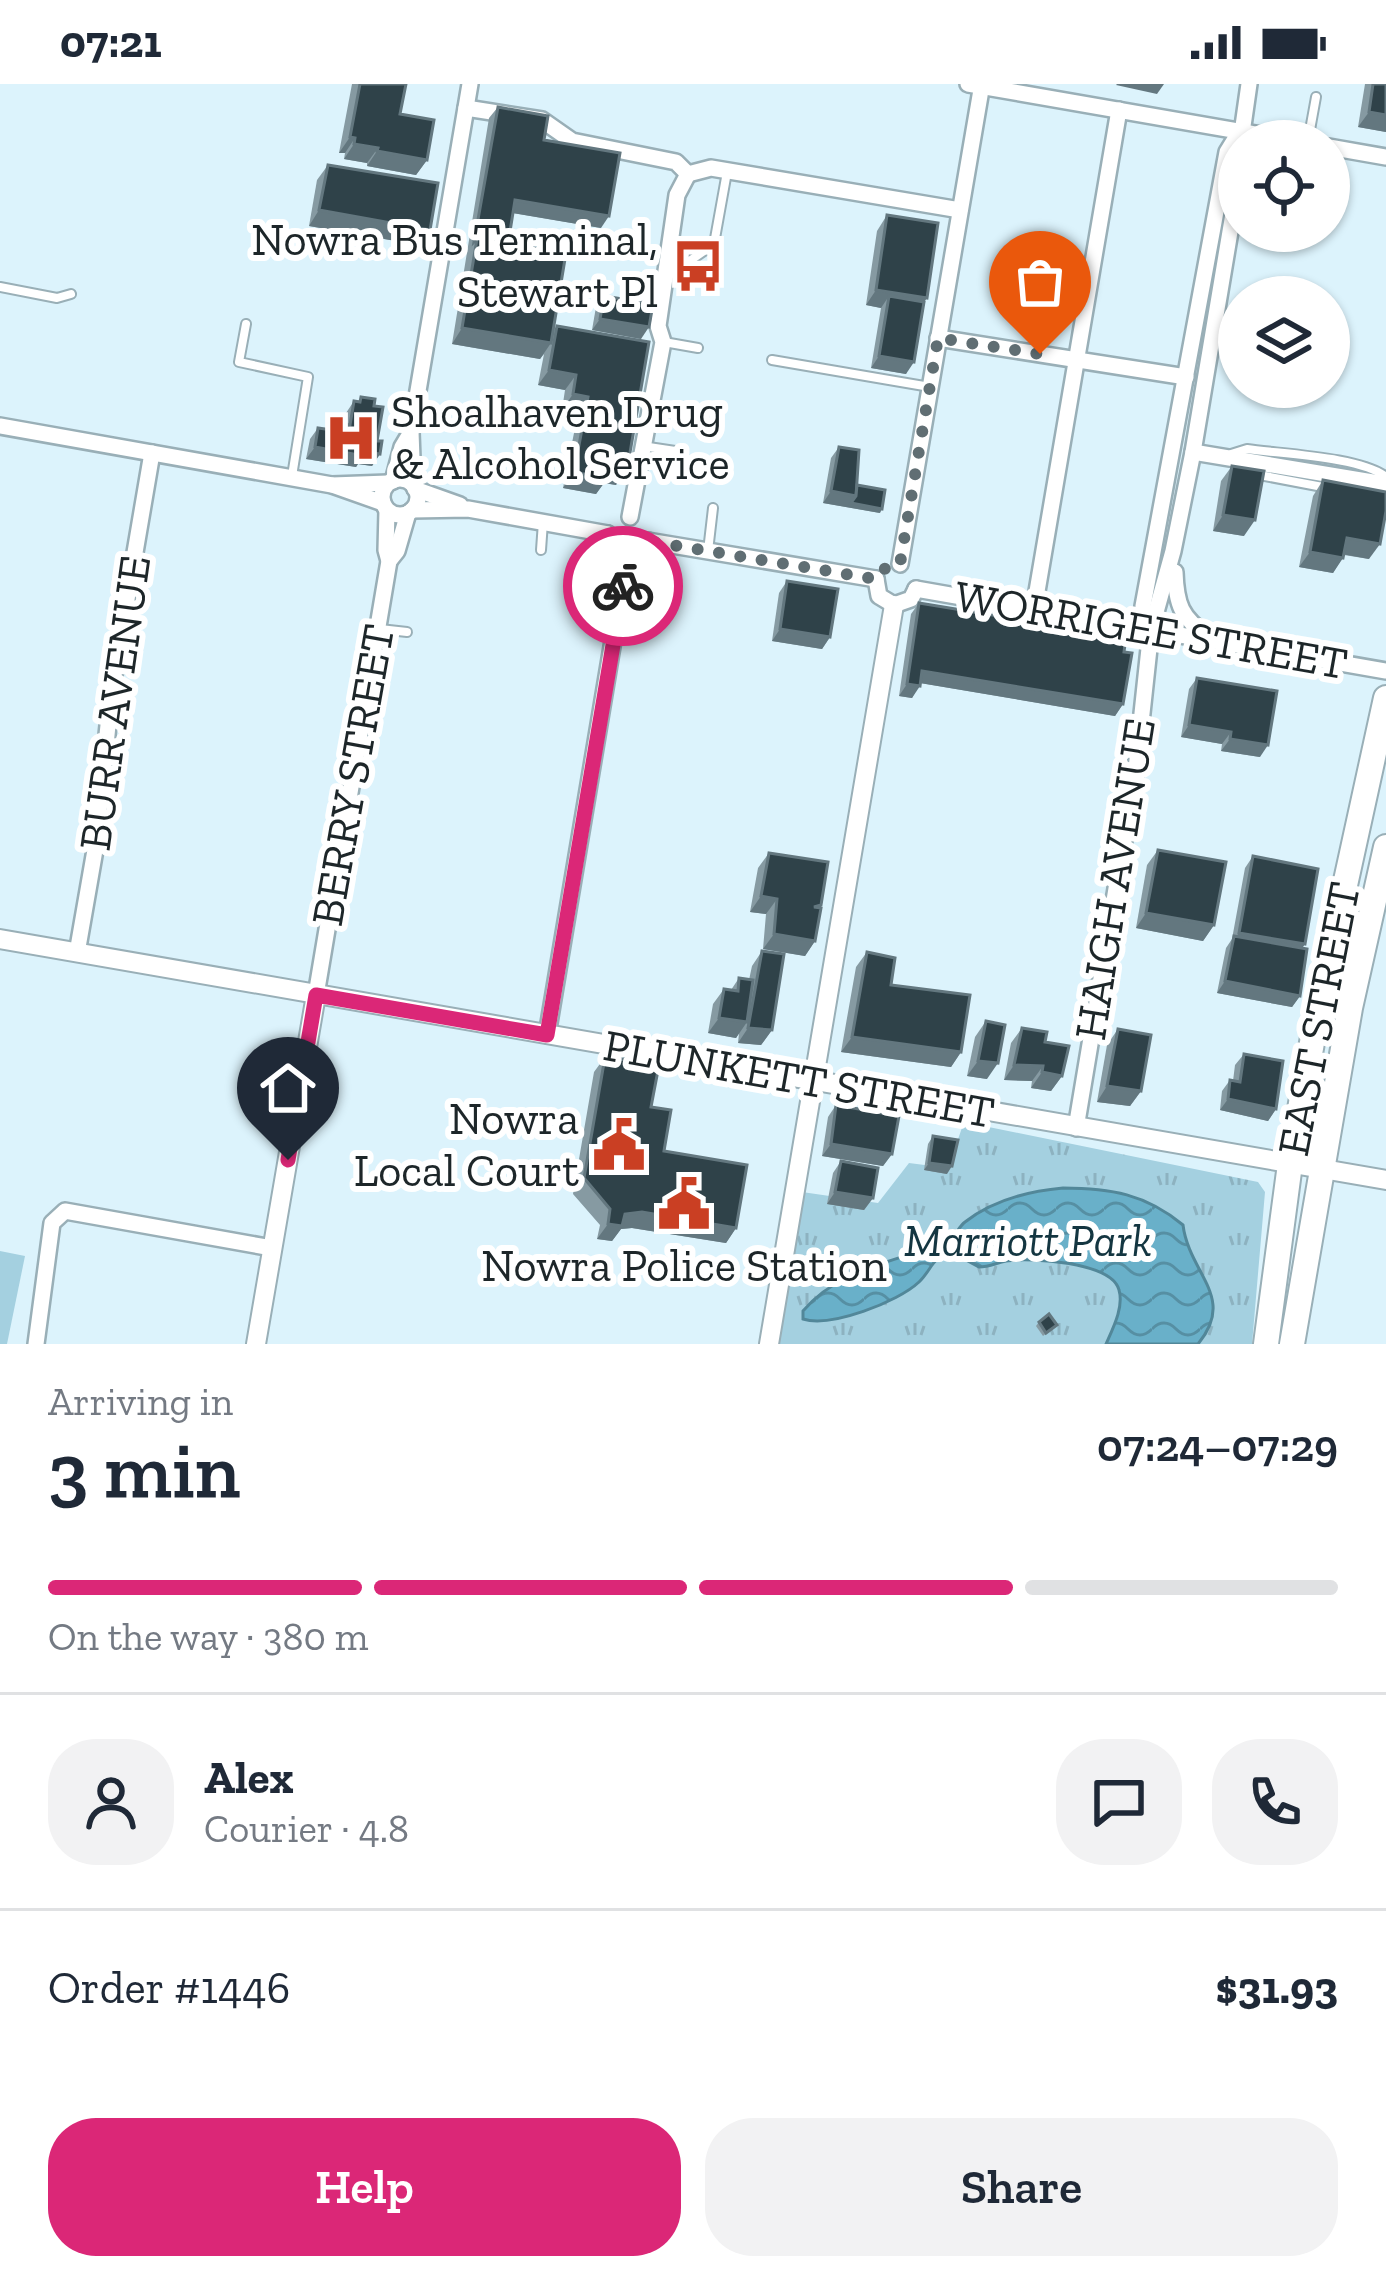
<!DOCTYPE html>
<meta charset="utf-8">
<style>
:root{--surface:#fff;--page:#f2f2f3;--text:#1f2937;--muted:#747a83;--line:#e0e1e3;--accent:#db2777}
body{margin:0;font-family:"Zilla Slab",serif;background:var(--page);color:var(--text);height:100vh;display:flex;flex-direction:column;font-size:45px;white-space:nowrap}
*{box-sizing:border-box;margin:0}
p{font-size:39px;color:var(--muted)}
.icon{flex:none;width:66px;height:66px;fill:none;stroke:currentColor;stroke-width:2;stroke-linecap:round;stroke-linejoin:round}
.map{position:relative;height:1260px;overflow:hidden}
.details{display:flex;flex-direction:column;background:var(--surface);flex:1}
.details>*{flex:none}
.tools{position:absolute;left:1218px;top:36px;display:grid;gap:24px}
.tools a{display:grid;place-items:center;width:132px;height:132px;border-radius:50%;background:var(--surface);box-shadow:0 3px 9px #0004;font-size:60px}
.pin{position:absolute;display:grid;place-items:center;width:102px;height:102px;color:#fff;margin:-123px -51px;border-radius:50% 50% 50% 0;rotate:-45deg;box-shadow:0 0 12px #0007}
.pin .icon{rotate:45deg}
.courier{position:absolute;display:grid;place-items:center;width:120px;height:120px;margin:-60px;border:9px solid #db2777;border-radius:50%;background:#fff;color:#222;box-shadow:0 3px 15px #0007}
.overview em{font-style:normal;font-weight:600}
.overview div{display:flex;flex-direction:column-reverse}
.overview{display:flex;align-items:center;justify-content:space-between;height:204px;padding:0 48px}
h1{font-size:78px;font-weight:600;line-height:90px}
.bar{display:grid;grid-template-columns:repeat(4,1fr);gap:18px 12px;align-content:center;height:144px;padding:0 48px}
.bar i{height:15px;border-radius:9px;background:var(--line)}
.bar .selected{background:var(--accent)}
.bar p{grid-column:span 4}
.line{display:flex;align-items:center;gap:30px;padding:0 48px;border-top:3px solid var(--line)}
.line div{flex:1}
.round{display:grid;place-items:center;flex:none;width:126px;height:126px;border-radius:48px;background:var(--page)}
.action{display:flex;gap:24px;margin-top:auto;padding:24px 48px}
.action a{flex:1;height:138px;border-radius:48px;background:var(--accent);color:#fff;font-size:48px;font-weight:600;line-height:138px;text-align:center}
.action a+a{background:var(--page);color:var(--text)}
.status{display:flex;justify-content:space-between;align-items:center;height:84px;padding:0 60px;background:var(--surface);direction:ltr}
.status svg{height:33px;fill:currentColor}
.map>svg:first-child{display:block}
.grass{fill:url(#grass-tufts)}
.pitch{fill:#a4d0e0}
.water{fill:url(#water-waves);stroke:#528799;stroke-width:3}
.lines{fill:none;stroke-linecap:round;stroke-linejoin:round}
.service-casing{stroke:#99afb7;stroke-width:12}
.minor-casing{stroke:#99afb7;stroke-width:20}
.tertiary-casing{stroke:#99afb7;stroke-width:22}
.trunk-casing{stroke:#99afb7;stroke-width:28}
.service{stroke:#fff;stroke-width:8}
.minor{stroke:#fff;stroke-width:15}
.tertiary{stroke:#fff;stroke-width:18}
.trunk{stroke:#fff;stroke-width:24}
.wall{fill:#869aa2}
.shaded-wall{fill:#63777f}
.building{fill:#2f4249;stroke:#63777f;stroke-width:3}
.done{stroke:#606e73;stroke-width:12;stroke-dasharray:0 21.6}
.route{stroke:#db2777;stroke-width:15}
.labels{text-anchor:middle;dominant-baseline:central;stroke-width:12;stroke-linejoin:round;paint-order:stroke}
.poi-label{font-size:45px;fill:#1d2629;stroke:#fff;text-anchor:end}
.street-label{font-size:45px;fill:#1d2629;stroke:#fff}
.park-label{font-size:45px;font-style:italic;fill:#143641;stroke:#fff}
</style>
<div class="status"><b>07:21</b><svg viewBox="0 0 49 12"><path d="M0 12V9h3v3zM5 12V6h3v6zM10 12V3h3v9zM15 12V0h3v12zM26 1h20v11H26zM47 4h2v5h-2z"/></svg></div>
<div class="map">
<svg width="1386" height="1260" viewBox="0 0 1386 1260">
<defs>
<pattern id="grass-tufts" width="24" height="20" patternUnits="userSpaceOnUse" patternTransform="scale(3)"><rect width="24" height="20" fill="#a4d0e0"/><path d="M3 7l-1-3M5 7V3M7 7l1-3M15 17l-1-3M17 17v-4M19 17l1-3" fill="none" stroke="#8db2c0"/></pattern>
<pattern id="water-waves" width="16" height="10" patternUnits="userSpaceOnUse" patternTransform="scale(3)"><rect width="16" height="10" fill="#69b0c9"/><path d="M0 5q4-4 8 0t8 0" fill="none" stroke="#568fa3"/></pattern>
</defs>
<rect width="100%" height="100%" fill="#dcf3fc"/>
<polygon class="grass" points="964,1038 1258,1098 1265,1108 1252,1260 776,1260 802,1108 878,1119 909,1079 948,1084"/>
<polygon class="pitch" points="0,1167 25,1172 7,1260 0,1260"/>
<path class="water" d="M1063,1104c47,0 83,6 120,37 6,49 54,72 15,119h-92c7,-16 18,-37 13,-54 -7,-28 -89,-33 -113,-29 -10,2 -17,6 -27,6l-26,-14c-21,2 -21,17 -34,29 -21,20 -89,46 -116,37v-8c36,-43 93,-49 143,-69 10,-4 11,-14 19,-20 28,-22 65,-31 98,-34z"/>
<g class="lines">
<g class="service-casing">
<g id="service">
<polyline points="1308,57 1316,13"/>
<polyline points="668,192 714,160 727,88"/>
<polyline points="0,203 57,214 71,210"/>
<polyline points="246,240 239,278 308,293 292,392"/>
<polyline points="664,258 698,264"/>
<polyline points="772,276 930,303"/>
<polyline points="642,362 682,368"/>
<path d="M1231,370l16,-5c34,5 115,8 139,28"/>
<polyline points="1254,390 1328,404"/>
<polyline points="541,466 543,438"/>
<polyline points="708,467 713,424"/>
<polyline points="380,545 407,548"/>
</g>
</g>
<g class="minor-casing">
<g id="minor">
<polyline points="968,0 1296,57"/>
<polyline points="466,24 542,36 572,57 676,78 688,90"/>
<polyline points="1241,56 1249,0"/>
<polyline points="1329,63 1386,73"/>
<polyline points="688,90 711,84 960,126"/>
<polyline points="938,254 1186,293"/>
<polyline points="0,342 332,401 383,419"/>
<polyline points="1193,368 1386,400"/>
<circle cx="400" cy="413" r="18"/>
<polyline points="393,397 402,363 411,348"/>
<polyline points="332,401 388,399"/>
<polyline points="413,401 411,348 470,0"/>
<polyline points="415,405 460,421"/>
<polyline points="412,426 468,425 608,450"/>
<polyline points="630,433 663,258 658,242 677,111 688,90"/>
<polyline points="608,450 614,469 627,473 638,471 648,457"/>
<polyline points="648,457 876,495"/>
<polyline points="389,477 397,467 408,429"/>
<polyline points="900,480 982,0"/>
<path d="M1175,488c1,32 6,46 33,64"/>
<polyline points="876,495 879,512 894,521 911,515 916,505"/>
<polyline points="916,505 1386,587"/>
<polyline points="1034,525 1119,26"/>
<polyline points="1151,546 1143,522 1227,68 1240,47"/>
<polyline points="77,869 95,766 112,603 152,369"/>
<polyline points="316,911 389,477 386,466 387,426"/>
<polyline points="547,951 627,473"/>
<polyline points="1076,1044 1136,685 1151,546 1173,467 1193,368 1239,94"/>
<polyline points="36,1260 52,1139 65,1127 272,1164"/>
</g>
</g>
<g class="tertiary-casing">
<g id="tertiary">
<polyline points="0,855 1386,1096"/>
<polyline points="256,1260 316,911"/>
<polyline points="769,1260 894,521"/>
</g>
</g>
<g class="trunk-casing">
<g id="trunk">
<polyline points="1266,1260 1290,1080 1319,920 1386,614"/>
<polyline points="1292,1260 1350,924 1386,763"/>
</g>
</g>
<use href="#service" class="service"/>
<use href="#minor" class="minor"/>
<use href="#tertiary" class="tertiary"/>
<use href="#trunk" class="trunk"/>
</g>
<g class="wall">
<polygon points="352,0 406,0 400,30 427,76 416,91 367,82 367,79 344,75 345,69 339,69"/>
<polygon points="1365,0 1386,0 1386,48 1358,43"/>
<polygon points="498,23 544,56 601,144 513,129 508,160 553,247 557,242 649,258 616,401 604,399 596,410 563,404 578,329 562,326 565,306 538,301 544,270 540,275 452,260 489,34"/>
<polygon points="328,81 430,146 419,161 309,142 317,96"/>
<polygon points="887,131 924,218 906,290 871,284 881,224 866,221 877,147"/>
<polygon points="604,212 641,255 592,246 596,223"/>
<polygon points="361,313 374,322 380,370 372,382 358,380 356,383 306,375 310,355 318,344 332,346 344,340 346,329 354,317 358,318"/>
<polygon points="839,363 857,401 880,429 823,419 831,374"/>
<polygon points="1232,382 1244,452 1213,447 1221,397"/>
<polygon points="1323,396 1369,475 1344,471 1333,489 1299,483 1313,412"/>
<polygon points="787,497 830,553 822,565 772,557 779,509"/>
<polygon points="919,519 1124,568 1123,620 1115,632 920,599 912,614 899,612 911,530"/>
<polygon points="1197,594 1260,673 1221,667 1222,660 1181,653 1189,605"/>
<polygon points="1158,766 1214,841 1203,857 1136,844 1147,781"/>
<polygon points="769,769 819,823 815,857 805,872 763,865 766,830 750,828 758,784"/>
<polygon points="1253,772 1303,864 1300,912 1292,923 1217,909 1226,864 1232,855 1245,784"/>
<polygon points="762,867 772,946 761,961 738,959 739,949 736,954 708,949 713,920 724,905 731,906 739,894 749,896 752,882"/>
<polygon points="867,868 891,901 961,968 951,983 841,968 856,883"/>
<polygon points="986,937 987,995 967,992 975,953"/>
<polygon points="1022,944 1045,958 1062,992 1051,1007 1031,1004 1032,997 1004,996 1011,959"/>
<polygon points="1118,945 1141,1007 1130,1022 1097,1018 1107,961"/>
<polygon points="1244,970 1276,1025 1268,1037 1220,1026 1222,1007 1230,996 1233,997 1235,981"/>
<polygon points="605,973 651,1023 664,1067 736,1144 726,1159 632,1144 621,1145 612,1157 597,1155 600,1141 573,1110 594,988"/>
<polygon points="836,1021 892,1070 883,1082 822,1072 828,1033"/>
<polygon points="933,1052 947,1090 924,1086 928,1060"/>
<polygon points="841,1077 873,1114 864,1126 827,1120 833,1089"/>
<polygon points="1039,1238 1057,1241 1043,1252 1036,1242"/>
</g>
<g class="shaded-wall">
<polygon points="1117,0 1164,0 1157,10 1116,1"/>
<polygon points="1369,28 1386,31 1386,48 1358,43"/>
<polygon points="350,53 355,54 345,69 339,69"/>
<polygon points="354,60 378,64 367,79 344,75"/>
<polygon points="377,67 427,76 416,91 367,82"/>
<polygon points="515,116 609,132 601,144 507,128"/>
<polygon points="319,126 430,146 419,161 309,142"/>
<polygon points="876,206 927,214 916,229 889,212 881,224 866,221"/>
<polygon points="600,235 649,243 641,255 592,246"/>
<polygon points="462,244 551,259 540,275 452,260"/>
<polygon points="879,272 914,278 906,290 871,284"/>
<polygon points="549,286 576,291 565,306 538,301"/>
<polygon points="573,310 588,313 578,329 562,326"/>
<polygon points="315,363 380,370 372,382 358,380 356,383 306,375"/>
<polygon points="609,383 627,386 616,401 604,399 596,410 563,404 574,388"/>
<polygon points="831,407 856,412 882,425 880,429 823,419"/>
<polygon points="1223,431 1255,436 1244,452 1213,447"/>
<polygon points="1347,454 1380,460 1369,475 1336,469"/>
<polygon points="1310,468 1343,474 1333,489 1299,483"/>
<polygon points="780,545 830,553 822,565 772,557"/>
<polygon points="922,587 1123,620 1115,632 914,598"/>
<polygon points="907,600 920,602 912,614 899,612"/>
<polygon points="1189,641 1231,648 1222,660 1181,653"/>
<polygon points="1230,655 1268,661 1260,673 1221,667"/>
<polygon points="761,812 777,815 766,830 750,828"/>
<polygon points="1146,829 1214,841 1203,857 1136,844"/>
<polygon points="1239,849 1305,860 1297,872 1231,860"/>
<polygon points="774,850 815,857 805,872 763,865"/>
<polygon points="1225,897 1300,912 1292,923 1217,909"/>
<polygon points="719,934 747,938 736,954 708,949"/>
<polygon points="748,944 772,946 761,961 738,959"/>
<polygon points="852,953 961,968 951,983 841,968"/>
<polygon points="978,977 998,979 987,995 967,992"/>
<polygon points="1014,981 1043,982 1032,997 1004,996"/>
<polygon points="1042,988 1062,992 1051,1007 1031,1004"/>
<polygon points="1107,1002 1141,1007 1130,1022 1097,1018"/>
<polygon points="1228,1015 1276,1025 1268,1037 1220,1026"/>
<polygon points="831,1060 892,1070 883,1082 822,1072"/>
<polygon points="929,1079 952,1082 947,1090 924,1086"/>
<polygon points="835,1108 873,1114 864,1126 827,1120"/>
<polygon points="642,1128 736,1144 726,1159 632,1144 621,1145 612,1157 597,1155 608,1140 625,1130"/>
</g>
<g class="building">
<polygon points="360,0 406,0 400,30 434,36 427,76 377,67 378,64 354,60 355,54 350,53"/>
<polygon points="1373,0 1386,0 1386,31 1369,28"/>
<polygon points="498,23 548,32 544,56 620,69 609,132 515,116 508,160 477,155 474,158"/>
<polygon points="328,81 438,99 430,146 319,126"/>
<polygon points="887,131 938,139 927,214 876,206"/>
<polygon points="477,155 566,169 551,259 462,244"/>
<polygon points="604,212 653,220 649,243 600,235"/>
<polygon points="889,212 924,218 914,278 879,272"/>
<polygon points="557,242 649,258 627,386 609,383 607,395 574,388 588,313 573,310 576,291 549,286"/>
<polygon points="361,313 375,315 374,322 383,323 377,357 382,357 380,370 364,368 364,372 315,363 318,344 332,346 339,339 350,341 354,317 360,318"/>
<polygon points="839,363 859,366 856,412 831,407"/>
<polygon points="1232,382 1264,387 1255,436 1223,431"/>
<polygon points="1323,396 1386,408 1386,427 1380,460 1347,454 1343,474 1310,468"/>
<polygon points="857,401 885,406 882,425 851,419 856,412"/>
<polygon points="787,497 838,505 830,553 780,545"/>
<polygon points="919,519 1126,553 1124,568 1132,569 1123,620 922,587 920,602 907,600"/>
<polygon points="1197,594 1277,607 1268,661 1230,655 1231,648 1189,641"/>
<polygon points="1158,766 1226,778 1214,841 1146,829"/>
<polygon points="769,769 828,778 821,821 814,823 821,824 815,857 774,850 777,815 761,812"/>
<polygon points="1253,772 1318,785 1305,860 1239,849"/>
<polygon points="1234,852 1307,865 1300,912 1225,897"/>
<polygon points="762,867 784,870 772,946 748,944"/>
<polygon points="867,868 895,874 891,901 970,911 961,968 852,953"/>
<polygon points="739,894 753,896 747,938 719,934 724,905 738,907"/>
<polygon points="986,937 1005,941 998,979 978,977"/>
<polygon points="1022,944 1047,948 1045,958 1069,962 1062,992 1042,988 1043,982 1014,981"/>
<polygon points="1118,945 1151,951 1141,1007 1107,1002"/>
<polygon points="1244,970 1283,977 1276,1025 1228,1015 1230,996 1240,998"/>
<polygon points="605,973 659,981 651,1023 671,1026 664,1067 747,1081 736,1144 642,1128 625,1130 622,1142 608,1140 610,1125 584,1094"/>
<polygon points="836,1021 899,1032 892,1070 831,1060"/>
<polygon points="933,1052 958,1056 952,1082 929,1079"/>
<polygon points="841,1077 878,1084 873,1114 835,1108"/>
<polygon points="1049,1230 1057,1241 1046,1249 1039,1238"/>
</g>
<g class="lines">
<polyline class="done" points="623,502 627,473 638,471 648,457 876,495 888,481 900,480 938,254 1040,270"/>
<polyline class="route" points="288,1076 316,911 547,951 623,502"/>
</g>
<defs>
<g id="bus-bare" transform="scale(4.14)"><path d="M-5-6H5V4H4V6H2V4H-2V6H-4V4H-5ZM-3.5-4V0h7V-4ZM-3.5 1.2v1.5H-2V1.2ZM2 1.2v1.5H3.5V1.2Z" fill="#ca3f23" stroke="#fff" stroke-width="2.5" paint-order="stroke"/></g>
<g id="hospital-bare" transform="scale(4.14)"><path d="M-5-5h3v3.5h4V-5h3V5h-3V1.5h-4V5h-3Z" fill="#ca3f23" stroke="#fff" stroke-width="2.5" paint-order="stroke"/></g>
<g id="civic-bare" transform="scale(4.14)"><path d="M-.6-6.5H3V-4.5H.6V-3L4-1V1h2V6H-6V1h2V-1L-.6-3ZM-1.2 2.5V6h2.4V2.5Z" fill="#ca3f23" stroke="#fff" stroke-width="2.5" paint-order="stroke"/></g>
</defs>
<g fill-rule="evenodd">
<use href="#bus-bare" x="698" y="182"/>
<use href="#hospital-bare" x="351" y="354"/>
<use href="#civic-bare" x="619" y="1061"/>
<use href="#civic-bare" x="684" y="1120"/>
</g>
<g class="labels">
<g class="poi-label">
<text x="658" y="156">Nowra Bus Terminal,<tspan x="658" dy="52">Stewart Pl</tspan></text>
<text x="391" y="328" text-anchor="start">Shoalhaven Drug<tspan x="391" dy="52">&amp; Alcohol Service</tspan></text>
<text x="579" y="1035">Nowra<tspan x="579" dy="52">Local Court</tspan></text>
<text x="684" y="1182" text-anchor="middle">Nowra Police Station</text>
</g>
<g class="street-label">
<text transform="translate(1151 546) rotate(10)">WORRIGEE STREET</text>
<text transform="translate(115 619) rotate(-82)">BURR AVENUE</text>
<text transform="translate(353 691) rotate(-80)">BERRY STREET</text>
<text transform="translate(1115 795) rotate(-81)">HAIGH AVENUE</text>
<text transform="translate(1319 935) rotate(-79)">EAST STREET</text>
<text transform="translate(799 995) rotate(10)">PLUNKETT STREET</text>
</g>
<g class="park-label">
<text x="1028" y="1157">Marriott Park</text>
</g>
</g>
</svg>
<div class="tools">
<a><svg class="icon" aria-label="locate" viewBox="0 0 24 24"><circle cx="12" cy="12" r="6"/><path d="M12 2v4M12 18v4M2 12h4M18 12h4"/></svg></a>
<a><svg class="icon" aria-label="layers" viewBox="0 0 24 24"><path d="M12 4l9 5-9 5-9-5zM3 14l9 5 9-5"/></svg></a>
</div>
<div class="pin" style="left:1040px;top:270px;background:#ea580c"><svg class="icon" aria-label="bag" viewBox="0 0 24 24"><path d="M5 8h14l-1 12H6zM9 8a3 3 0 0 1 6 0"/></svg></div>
<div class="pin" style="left:288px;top:1076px;background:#1f2937"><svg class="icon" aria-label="home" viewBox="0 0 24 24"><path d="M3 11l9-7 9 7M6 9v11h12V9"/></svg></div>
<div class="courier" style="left:623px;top:502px"><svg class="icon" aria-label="bike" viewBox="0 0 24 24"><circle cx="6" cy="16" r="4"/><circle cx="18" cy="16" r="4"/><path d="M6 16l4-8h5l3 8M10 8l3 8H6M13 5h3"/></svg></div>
</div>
<section class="details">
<div class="overview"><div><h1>3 min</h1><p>Arriving in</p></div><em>07:24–07:29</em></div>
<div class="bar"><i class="selected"></i><i class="selected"></i><i class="selected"></i><i></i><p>On the way · 380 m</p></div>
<div class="line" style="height:216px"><a class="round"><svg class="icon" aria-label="person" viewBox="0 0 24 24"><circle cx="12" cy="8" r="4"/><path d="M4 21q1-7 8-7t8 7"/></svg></a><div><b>Alex</b><p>Courier · 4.8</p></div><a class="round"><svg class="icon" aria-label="chat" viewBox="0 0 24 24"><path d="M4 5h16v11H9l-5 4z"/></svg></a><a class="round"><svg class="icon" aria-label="phone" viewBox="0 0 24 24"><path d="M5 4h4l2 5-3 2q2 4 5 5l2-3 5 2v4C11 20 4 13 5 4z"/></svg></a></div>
<div class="line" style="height:156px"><div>Order #1446</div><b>$31.93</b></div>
<div class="action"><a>Help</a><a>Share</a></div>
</section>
